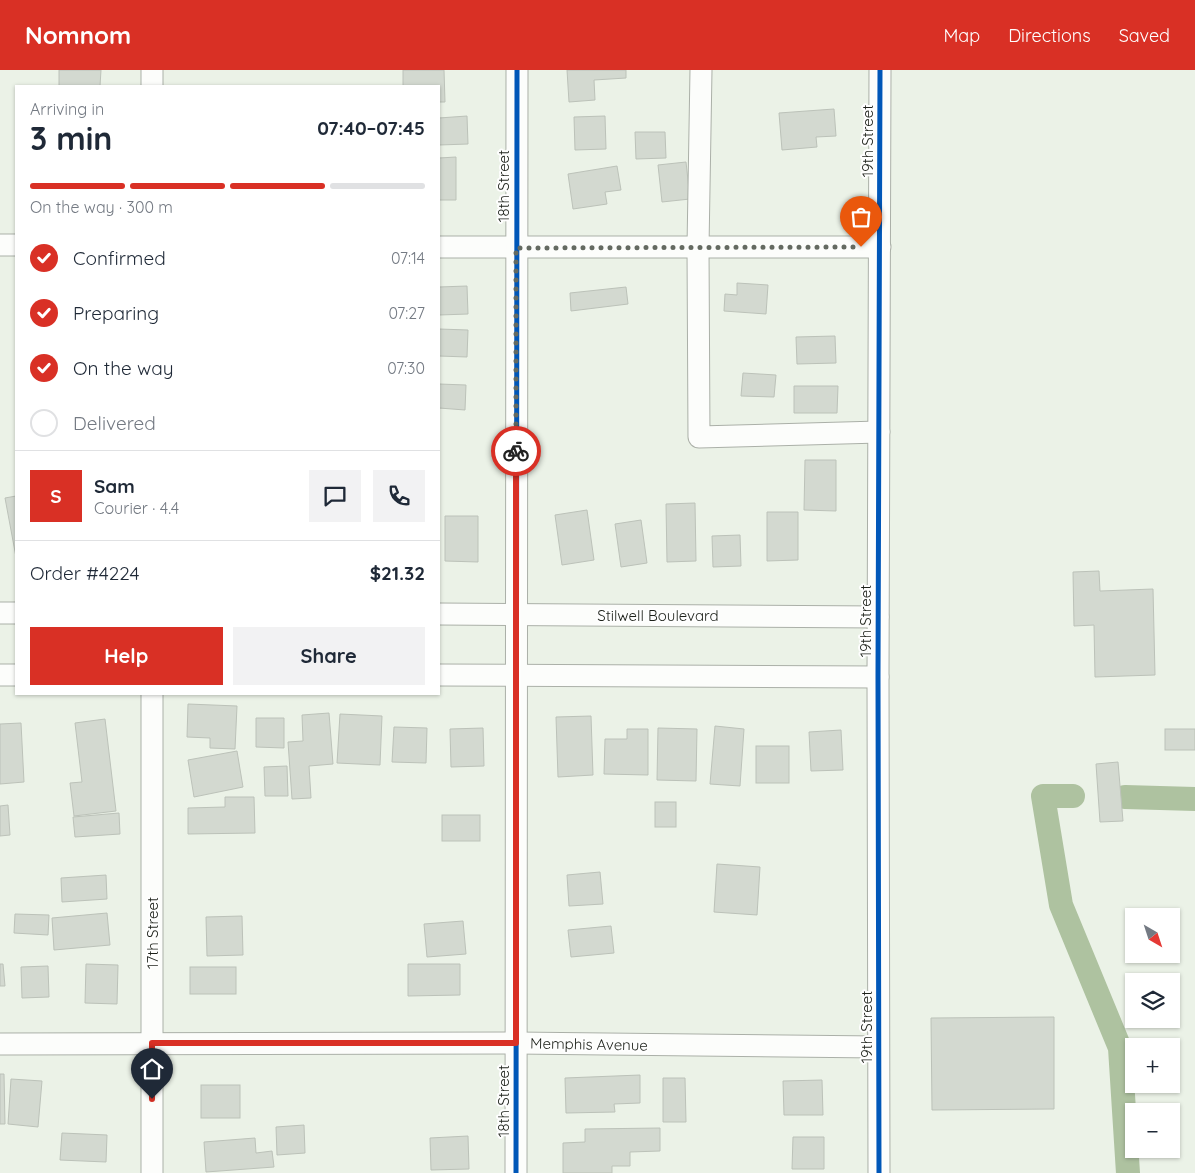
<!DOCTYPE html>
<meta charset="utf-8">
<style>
:root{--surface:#fff;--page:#f2f2f3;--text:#1f2937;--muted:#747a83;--line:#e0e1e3;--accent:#d93025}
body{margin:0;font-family:Quicksand,sans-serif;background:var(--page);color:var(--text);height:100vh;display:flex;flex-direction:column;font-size:19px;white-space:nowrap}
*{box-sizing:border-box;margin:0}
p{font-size:16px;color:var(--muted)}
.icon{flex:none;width:28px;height:28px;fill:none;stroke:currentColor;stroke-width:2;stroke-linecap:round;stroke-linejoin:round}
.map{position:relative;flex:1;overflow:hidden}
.sheet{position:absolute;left:15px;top:15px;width:425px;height:610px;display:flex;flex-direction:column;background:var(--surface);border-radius:0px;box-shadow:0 1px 4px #0004}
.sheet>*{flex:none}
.needle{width:32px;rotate:141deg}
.fabs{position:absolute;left:1125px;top:838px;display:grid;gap:10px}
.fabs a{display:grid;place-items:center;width:55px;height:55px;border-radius:0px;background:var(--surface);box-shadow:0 1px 4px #0004;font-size:25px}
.pin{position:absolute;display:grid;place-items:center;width:42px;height:42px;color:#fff;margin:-51px -21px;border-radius:50% 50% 50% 0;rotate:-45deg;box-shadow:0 0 5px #0007}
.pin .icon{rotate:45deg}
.courier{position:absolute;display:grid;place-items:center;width:50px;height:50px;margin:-25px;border:4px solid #d93025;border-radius:50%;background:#fff;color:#222;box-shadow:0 1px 6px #0007}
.overview em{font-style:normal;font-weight:700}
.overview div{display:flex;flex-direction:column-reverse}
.overview{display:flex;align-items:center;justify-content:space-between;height:85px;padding:0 15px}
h1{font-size:32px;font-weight:700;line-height:38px}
.bar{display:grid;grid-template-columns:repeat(4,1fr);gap:8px 5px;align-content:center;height:60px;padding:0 15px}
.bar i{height:6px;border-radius:4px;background:var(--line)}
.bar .on{background:var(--accent)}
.bar p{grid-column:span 4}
.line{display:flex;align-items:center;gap:12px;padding:0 15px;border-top:1px solid var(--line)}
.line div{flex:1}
.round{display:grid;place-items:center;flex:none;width:52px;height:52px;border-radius:0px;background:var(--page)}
ol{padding:0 15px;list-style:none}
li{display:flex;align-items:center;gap:15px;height:55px}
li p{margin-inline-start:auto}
li .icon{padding:5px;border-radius:50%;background:var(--accent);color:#fff;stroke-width:4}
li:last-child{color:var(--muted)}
li i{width:28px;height:28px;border:2px solid var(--line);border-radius:50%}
.primary-button{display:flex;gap:10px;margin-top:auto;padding:10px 15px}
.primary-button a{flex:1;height:58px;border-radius:0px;background:var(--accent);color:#fff;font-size:20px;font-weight:700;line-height:58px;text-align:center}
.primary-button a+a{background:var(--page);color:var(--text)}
header{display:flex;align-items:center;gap:30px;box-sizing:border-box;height:70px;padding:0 25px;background:var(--accent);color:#fff}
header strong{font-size:24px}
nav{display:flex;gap:28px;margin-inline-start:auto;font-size:18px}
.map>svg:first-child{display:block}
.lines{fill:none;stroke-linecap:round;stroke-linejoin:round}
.canal{stroke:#aec2a0;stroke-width:24}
.building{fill:#d3d9d0;stroke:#bcc2b9}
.minor-casing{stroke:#abb0a8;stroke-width:23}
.minor{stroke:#fcfdfb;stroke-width:21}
.cycleway-casing{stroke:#fefefe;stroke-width:8}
.cycleway{stroke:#0057b8;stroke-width:5}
.done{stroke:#646a61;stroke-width:5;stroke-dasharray:0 9}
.route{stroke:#d93025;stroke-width:6}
.labels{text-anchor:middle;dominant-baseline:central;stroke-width:4;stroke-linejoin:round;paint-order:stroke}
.street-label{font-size:15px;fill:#1c2019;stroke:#fefefe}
</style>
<header>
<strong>Nomnom</strong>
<nav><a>Map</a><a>Directions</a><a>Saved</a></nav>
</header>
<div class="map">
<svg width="1195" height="1103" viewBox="0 0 1195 1103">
<rect width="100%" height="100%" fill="#ebf2e7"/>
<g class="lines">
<g class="canal">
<polyline points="1073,726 1043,726 1061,835 1120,978 1128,1103"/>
<polyline points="1125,727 1195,729"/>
</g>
</g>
<g class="building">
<polygon points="59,0 101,0 100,16 59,16"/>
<polygon points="403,0 444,0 445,32 439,32 439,16 403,16"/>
<polygon points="567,0 626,0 626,8 594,10 595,30 569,32"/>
<polygon points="834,39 836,66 816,67 817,77 782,80 779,43"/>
<polygon points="467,46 468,74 439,75 439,48"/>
<polygon points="605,46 606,79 575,80 574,47"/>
<polygon points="635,62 665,62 666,88 636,89"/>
<polygon points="456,87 456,130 439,130 439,88"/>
<polygon points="686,92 690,129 662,132 658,95"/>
<polygon points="617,96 621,120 605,122 607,134 573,139 568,104"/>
<polygon points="737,213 768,215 766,244 724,241 725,224 737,225"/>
<polygon points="467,216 468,244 439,245 439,217"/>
<polygon points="626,217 628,234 571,241 570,223"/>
<polygon points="439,259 468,260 467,287 439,286"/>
<polygon points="835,266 836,293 797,294 796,267"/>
<polygon points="743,303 776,305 774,327 741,326"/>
<polygon points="439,314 466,315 465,340 439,338"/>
<polygon points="794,316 838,316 837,343 794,343"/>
<polygon points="805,390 836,390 836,441 804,440"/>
<polygon points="16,426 16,487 5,428"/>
<polygon points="695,433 696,491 667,492 666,434"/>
<polygon points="587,440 594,490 562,495 555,445"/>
<polygon points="767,442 798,442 798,490 767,491"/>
<polygon points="445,446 478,446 478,492 445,491"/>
<polygon points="641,450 647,493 621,497 615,454"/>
<polygon points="740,465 741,496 713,497 712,466"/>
<polygon points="1099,501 1100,521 1153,519 1155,605 1095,607 1094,555 1074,556 1073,502"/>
<polygon points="188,634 237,636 235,679 210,678 210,668 187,667"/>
<polygon points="329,643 333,694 309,696 311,728 292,729 288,672 303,671 302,645"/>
<polygon points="340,644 382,646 380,695 337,693"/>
<polygon points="591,646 593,705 558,707 556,647"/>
<polygon points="256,648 284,648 284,678 256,677"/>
<polygon points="105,649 116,741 74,746 70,713 82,712 75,653"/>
<polygon points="21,653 24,712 0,714 0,654"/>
<polygon points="715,656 744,659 740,716 710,714"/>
<polygon points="394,657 427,658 426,693 392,692"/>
<polygon points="483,658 484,696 451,697 450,659"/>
<polygon points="658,658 697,659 696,711 657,710"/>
<polygon points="627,659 648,659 648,705 604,704 605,669 627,669"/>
<rect x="1165" y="659" width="30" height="21"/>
<polygon points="841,660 843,700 811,701 809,662"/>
<rect x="756" y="676" width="33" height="37"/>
<polygon points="237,681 243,717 194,727 188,690"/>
<polygon points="1118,692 1123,751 1100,752 1096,694"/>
<polygon points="287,696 288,726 265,726 264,697"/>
<polygon points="225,727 254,727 255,763 188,764 188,738 225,737"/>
<rect x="655" y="732" width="21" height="25"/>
<polygon points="8,735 10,765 0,766 0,736"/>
<polygon points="119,743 120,764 75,767 73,747"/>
<rect x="442" y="745" width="38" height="26"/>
<polygon points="717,794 760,797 757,845 714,842"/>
<polygon points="600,802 603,834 569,836 567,805"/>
<polygon points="106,805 107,829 62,832 61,808"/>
<polygon points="107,843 110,875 54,880 52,848"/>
<polygon points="15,844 49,845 48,865 14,863"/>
<polygon points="242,846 243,885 207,886 206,847"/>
<polygon points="463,851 466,884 427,887 424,854"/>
<polygon points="611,856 614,883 571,887 568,860"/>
<polygon points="0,894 3,894 5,916 0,916"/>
<polygon points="86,894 118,895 117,934 85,933"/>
<polygon points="408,894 460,894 460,925 408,926"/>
<polygon points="48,896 49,927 22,928 21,897"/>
<rect x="190" y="897" width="46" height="27"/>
<polygon points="1054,947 1054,1039 932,1040 931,948"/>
<polygon points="0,1004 4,1004 5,1054 0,1054"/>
<polygon points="640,1005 640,1033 614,1034 615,1042 566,1043 565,1008"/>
<polygon points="663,1008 685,1008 686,1052 663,1052"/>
<polygon points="11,1009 42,1011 38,1057 8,1054"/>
<polygon points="822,1010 823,1045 784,1045 783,1011"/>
<rect x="201" y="1015" width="39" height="33"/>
<polygon points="304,1055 305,1083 277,1085 276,1057"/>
<polygon points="660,1058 660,1081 630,1082 630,1096 612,1096 612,1103 563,1103 563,1073 585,1072 585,1059"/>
<polygon points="62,1063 107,1065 106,1092 60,1090"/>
<polygon points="468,1066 469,1099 431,1100 430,1068"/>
<polygon points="793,1067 824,1067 824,1099 792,1099"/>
<polygon points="255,1068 256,1083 272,1081 274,1097 206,1102 204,1072"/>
</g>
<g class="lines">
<g class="minor-casing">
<g id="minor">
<polyline points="701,0 698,177 699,367 879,362"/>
<polyline points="152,16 152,0"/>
<polyline points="0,175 16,175"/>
<polyline points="439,177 880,177"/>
<polyline points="0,543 16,543"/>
<polyline points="439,544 878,547"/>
<polyline points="0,605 16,605"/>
<polyline points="439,605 878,607"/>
<polyline points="152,624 152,1103"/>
<polyline points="0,974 516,973 878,977"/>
<polyline points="516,1103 517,0"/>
<polyline points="879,1103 878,607 880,0"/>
</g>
</g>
<use href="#minor" class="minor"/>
<g class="cycleway-casing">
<g id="cycleway">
<polyline points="516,1103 517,0"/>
<polyline points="879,1103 878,607 880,0"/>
</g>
</g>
<use href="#cycleway" class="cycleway"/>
</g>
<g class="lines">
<polyline class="done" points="516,381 516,178 861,177"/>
<polyline class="route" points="152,1029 152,973 516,973 516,381"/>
</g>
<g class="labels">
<g class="street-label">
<text transform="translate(867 71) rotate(-90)">19th Street</text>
<text transform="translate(503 116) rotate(-90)">18th Street</text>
<text x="658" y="545">Stilwell Boulevard</text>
<text transform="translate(865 551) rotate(-90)">19th Street</text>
<text transform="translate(152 863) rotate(-90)">17th Street</text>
<text transform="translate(866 957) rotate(-90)">19th Street</text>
<text transform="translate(589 974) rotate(1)">Memphis Avenue</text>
<text transform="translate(503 1031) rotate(-90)">18th Street</text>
</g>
</g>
</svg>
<div class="fabs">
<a><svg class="needle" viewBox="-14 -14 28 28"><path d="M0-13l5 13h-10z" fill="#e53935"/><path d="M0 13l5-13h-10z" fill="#747a83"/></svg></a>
<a><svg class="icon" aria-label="layers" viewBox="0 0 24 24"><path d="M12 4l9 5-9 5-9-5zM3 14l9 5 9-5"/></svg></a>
<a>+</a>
<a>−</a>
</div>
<div class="pin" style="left:861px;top:177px;background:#ea580c"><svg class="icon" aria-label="bag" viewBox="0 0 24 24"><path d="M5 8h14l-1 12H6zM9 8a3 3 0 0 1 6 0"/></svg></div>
<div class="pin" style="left:152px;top:1029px;background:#1f2937"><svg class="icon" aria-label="home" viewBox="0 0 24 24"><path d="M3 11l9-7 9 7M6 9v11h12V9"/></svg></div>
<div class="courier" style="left:516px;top:381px"><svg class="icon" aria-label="bike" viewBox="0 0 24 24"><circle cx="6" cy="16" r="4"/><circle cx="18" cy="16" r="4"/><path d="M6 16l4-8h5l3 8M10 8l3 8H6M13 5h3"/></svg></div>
<section class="sheet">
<div class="overview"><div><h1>3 min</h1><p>Arriving in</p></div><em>07:40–07:45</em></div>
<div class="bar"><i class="on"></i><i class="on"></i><i class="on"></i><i></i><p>On the way · 300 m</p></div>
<ol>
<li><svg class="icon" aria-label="check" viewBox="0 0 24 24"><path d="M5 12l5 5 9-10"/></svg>Confirmed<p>07:14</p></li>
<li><svg class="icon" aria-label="check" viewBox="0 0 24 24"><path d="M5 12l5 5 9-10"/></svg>Preparing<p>07:27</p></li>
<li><svg class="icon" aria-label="check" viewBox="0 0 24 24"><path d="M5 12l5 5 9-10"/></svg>On the way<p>07:30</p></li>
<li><i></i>Delivered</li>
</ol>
<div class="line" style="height:90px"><b class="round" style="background:var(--accent);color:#fff">S</b><div><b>Sam</b><p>Courier · 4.4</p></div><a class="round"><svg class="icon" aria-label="chat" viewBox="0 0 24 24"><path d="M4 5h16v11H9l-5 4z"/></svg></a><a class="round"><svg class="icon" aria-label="phone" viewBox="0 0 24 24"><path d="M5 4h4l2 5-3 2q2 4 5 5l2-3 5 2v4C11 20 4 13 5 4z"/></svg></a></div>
<div class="line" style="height:65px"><div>Order #4224</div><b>$21.32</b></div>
<div class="primary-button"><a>Help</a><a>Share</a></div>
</section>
</div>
